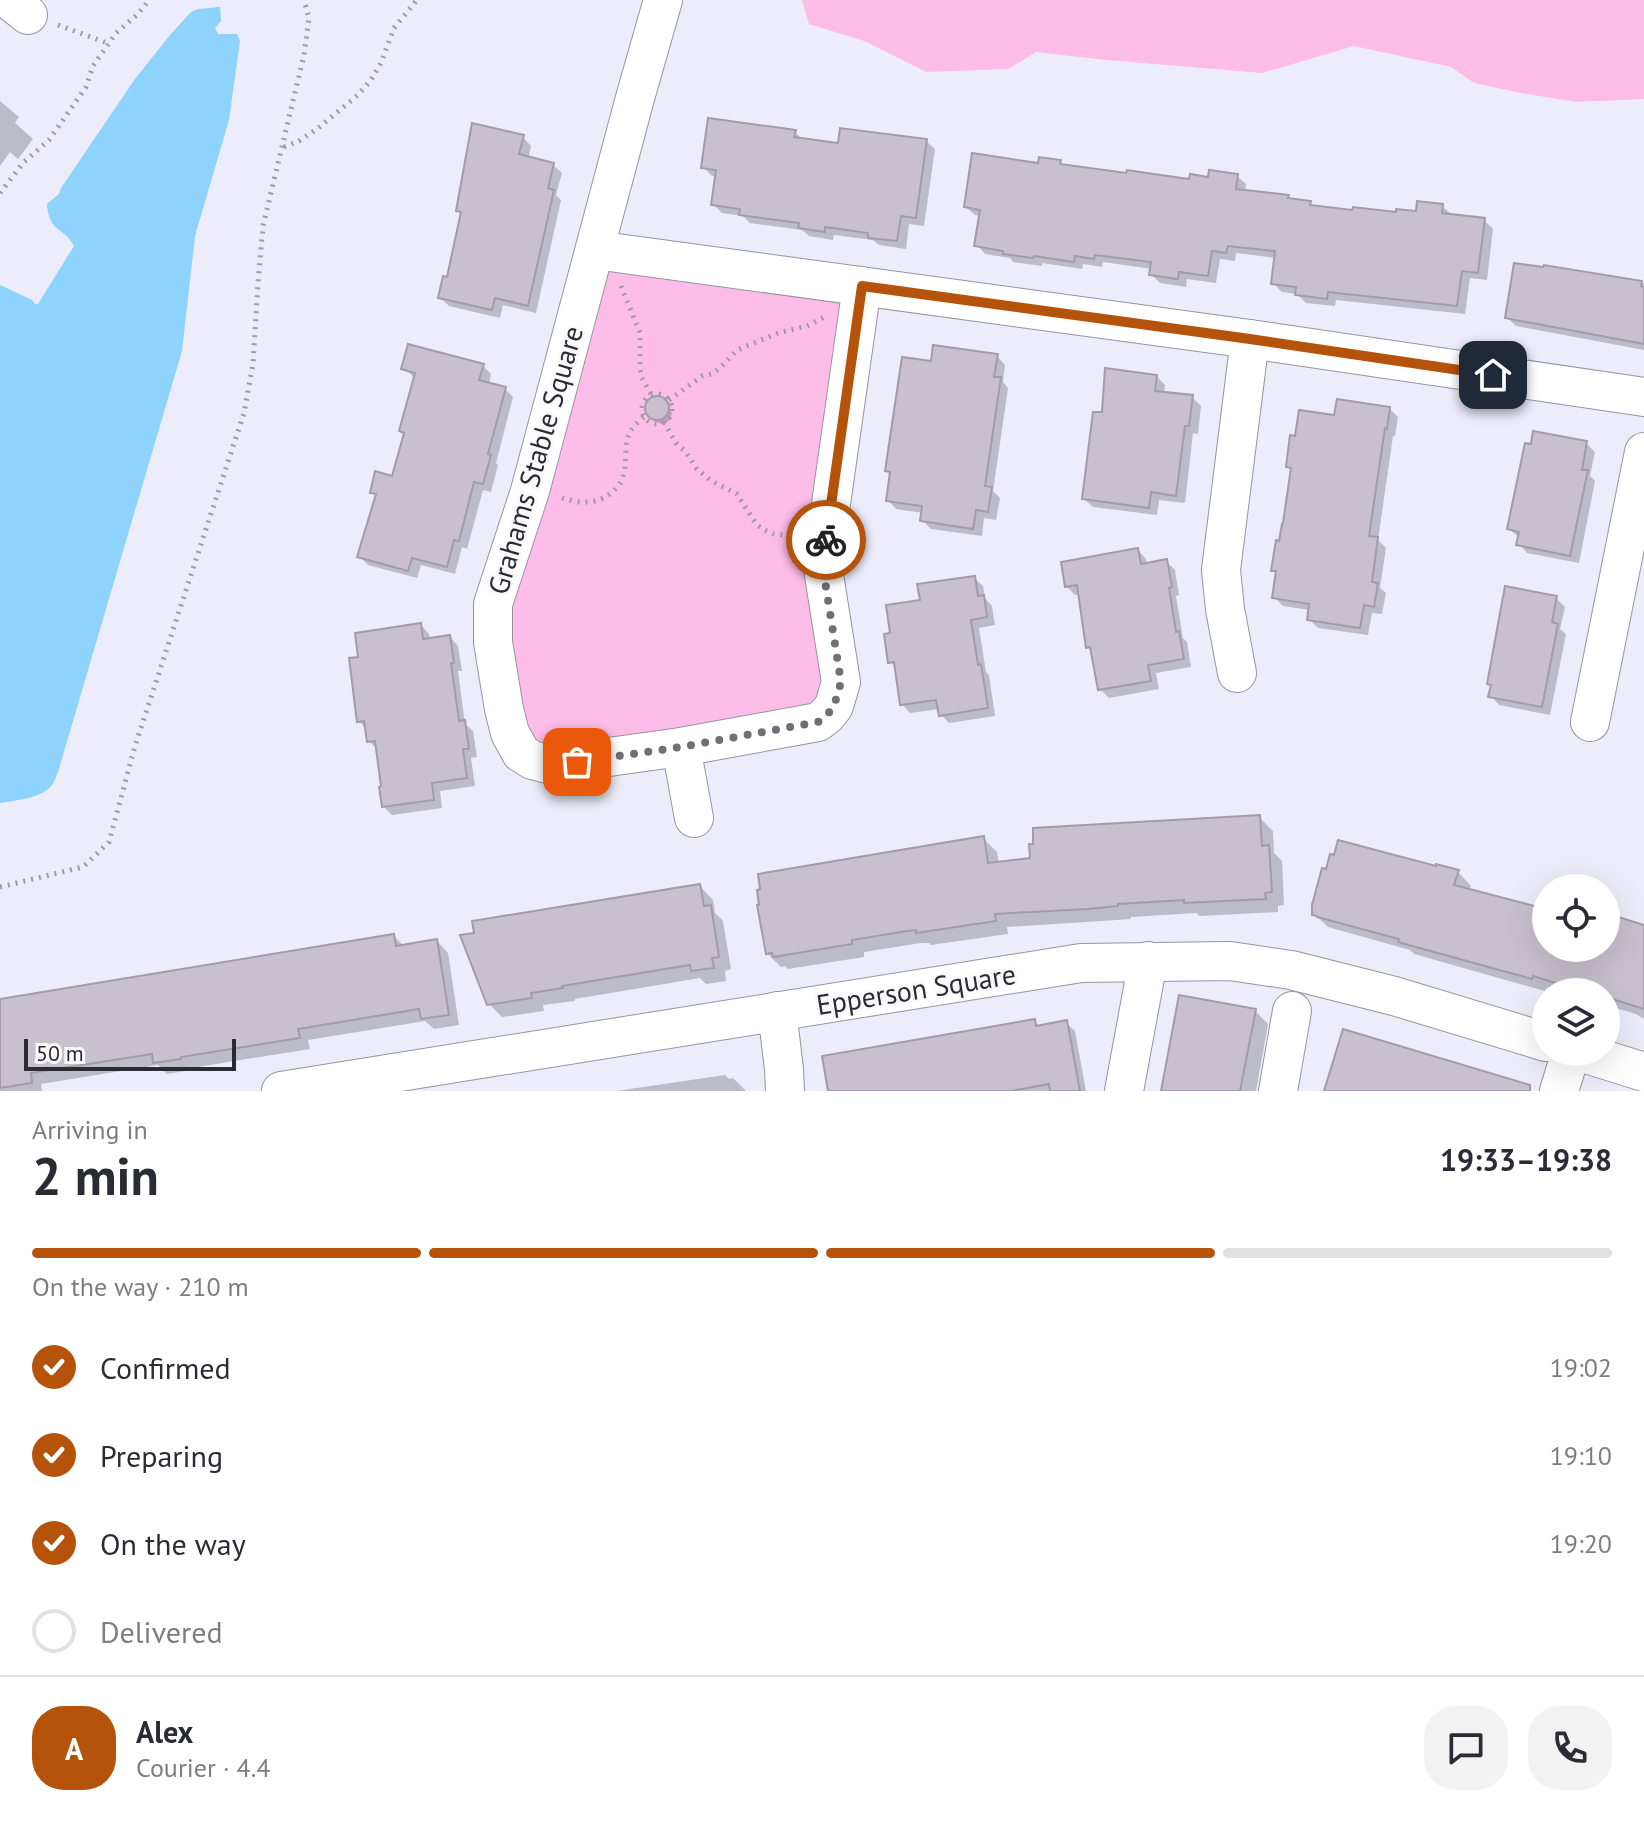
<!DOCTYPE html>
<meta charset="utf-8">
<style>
:root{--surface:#fff;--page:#f2f2f3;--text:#2b2b33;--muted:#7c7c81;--line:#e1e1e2;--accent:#b45309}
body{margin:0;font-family:"PT Sans",sans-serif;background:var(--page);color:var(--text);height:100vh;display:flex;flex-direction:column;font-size:30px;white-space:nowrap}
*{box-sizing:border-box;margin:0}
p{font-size:26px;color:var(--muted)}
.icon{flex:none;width:44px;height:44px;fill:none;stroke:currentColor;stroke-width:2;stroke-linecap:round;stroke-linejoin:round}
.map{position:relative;height:1091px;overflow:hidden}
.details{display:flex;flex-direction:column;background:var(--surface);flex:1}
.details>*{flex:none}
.tools{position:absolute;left:1532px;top:874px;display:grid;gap:16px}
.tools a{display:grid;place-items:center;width:88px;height:88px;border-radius:50%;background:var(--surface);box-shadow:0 8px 32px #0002;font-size:40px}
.scale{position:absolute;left:24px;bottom:20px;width:212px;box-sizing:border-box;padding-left:8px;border:4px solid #2b2b30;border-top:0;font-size:22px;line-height:28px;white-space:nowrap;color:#2b2b30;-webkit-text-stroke:6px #fafafd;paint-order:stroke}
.pin{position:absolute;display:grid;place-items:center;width:68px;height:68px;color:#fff;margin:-34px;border-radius:16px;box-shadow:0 4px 12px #0006}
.courier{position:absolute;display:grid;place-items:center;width:80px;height:80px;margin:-40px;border:6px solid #b45309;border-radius:50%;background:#fff;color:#222;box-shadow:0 2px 10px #0007}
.summary em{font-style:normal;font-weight:800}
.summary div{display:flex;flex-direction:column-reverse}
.summary{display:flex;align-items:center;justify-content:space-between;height:136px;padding:0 32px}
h1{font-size:52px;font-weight:800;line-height:60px}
.bar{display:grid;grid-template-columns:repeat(4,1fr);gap:12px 8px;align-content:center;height:96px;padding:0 32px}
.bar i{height:10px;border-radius:6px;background:var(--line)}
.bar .current{background:var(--accent)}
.bar p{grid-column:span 4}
.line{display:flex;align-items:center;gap:20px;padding:0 32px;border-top:2px solid var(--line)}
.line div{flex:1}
.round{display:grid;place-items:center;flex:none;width:84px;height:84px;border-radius:32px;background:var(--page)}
ol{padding:0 32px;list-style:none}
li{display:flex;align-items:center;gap:24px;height:88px}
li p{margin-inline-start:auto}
li .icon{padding:8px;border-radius:50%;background:var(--accent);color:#fff;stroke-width:4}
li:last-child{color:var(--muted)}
li i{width:44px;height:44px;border:4px solid var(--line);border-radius:50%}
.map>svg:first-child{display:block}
.green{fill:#febce9}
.water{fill:#8ed3fb}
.shadow{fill:#0003}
.building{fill:#c8c0cd;stroke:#a39ca8;stroke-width:2}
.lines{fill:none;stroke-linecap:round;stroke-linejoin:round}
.minor-casing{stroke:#9595a1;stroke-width:40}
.path{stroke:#9c9ca6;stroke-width:5;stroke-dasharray:2 6;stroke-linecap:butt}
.minor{stroke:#fff;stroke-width:38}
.done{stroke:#6f6f77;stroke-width:8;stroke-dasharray:0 14.4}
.route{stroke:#b45309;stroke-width:10}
.labels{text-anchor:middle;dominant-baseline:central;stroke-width:6;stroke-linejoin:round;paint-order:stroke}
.street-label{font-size:28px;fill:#2b2b30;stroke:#fafafd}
</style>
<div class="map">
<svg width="1644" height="1091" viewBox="0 0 1644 1091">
<rect width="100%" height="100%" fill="#ececfa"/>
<g class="green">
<polygon points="802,0 1644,0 1644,99 1576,102 1521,93 1474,83 1451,67 1354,46 1262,73 1106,60 1036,52 1009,69 926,72 864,41 809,24"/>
<polygon points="595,250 862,286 826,539 834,706 532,760 493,642"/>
</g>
<path class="water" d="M220,7l1,14 -6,7 3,6h19l3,7 -11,79 -34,116 -13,115 -124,421c-2,4 -3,9 -6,13 -11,14 -36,15 -52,18v-518l32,15 3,4h3l36,-58c-10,-20 -25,-12 -27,-42l12,-10 2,-6 74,-109 35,-44 21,-23 7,-3z"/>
<g class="shadow">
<polygon points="0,101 19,117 15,123 33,139 18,159 10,152 0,166"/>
<polygon points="795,132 803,140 839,145 926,141 935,149 924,226 909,224 906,249 879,245 873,240 834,235 833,240 809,236 802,230 750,223 743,216 722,213 713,204 717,177 712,176 703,167"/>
<polygon points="523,137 531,146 528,159 553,165 562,173 556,195 561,200 536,313 503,305 500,318 449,306 440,297 448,279 463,215 458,210"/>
<polygon points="1060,162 1065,167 1191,181 1237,176 1246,184 1245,192 1288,197 1292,201 1310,203 1314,207 1397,214 1418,213 1442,206 1451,214 1484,220 1493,229 1487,280 1470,278 1465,314 1336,300 1335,306 1306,303 1297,294 1282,292 1273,283 1276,258 1236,253 1235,261 1220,259 1216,283 1187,279 1186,287 1160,283 1152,275 1152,269 1103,262 1102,267 1083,264 1082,269 1042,263 1042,266 1013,262 1010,258 985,254 977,245 981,216 975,215 966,207 1040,165"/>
<polygon points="1545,267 1644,283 1644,350 1516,326 1507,317"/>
<polygon points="997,356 1005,365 1003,382 1008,388 993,491 1000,498 996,520 984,518 982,536 931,529 922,520 923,513 896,509 888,500 892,475 887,471 933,364"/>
<polygon points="483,366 491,374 489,385 505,389 513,397 496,463 498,465 491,492 483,490 467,549 462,547 455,574 421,565 417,578 368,565 360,557 377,497 372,492 393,478 406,435 401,431 415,378 403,368"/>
<polygon points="1156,376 1165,385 1164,394 1192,397 1201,406 1198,434 1193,433 1185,503 1159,500 1157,515 1093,507 1084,499 1103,415"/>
<polygon points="656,398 664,400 672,413 670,420 662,424 654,421 646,409 649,401"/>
<polygon points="1390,409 1398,417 1395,436 1393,436 1378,540 1386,548 1380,588 1386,593 1382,614 1372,613 1368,635 1318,628 1309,619 1310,610 1283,606 1274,597 1278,575 1273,570 1281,543 1292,470 1288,466 1336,417"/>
<polygon points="1586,443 1595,452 1590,476 1595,481 1579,563 1527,553 1519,544 1520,538 1509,529"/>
<polygon points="1138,550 1146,559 1147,565 1166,561 1175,570 1179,595 1176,596 1183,638 1187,642 1191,667 1156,673 1159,689 1109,698 1100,689 1093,652 1088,647 1080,594 1075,595 1066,586"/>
<polygon points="974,578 983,586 985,598 992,606 995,625 979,628 986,672 989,675 995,716 949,723 941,715 940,709 910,713 902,704 897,668 890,662 893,635 922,602"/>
<polygon points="1556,598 1565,607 1560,629 1566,634 1550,715 1499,705 1491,696 1493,687 1489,683"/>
<polygon points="421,625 429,634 430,640 450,637 458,646 462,671 458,671 465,724 473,731 477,757 471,758 475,786 440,791 442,808 392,815 383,806 384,788 378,750 369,741 367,730 359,721 360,659"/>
<polygon points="1259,817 1273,831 1274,853 1282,861 1284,905 1278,906 1278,912 1200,916 1196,913 1131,917 1131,919 1102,921 1007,927 1008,934 931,945 929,943 921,943 864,952 864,957 788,969 785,966 781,967 767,953 983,838 997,852 999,864"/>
<polygon points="1458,872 1471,886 1469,891 1534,908 1539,894 1546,896 1546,948 1606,948 1606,915 1644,927 1644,1019 1636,1014 1606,1005 1606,992 1560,992 1546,988 1545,991 1414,954 1410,950 1328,927 1314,914"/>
<polygon points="700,886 713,900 715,913 723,921 731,969 725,971 726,981 706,984 700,978 575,999 575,1001 543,1005 544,1011 502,1017 489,1004"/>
<polygon points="394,936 405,947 437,941 448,953 459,1025 434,1029 425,1021 308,1040 310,1049 191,1068 192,1070 167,1074 158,1065 41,1084 42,1091 0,1091 0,1000"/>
<polygon points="1255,1011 1268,1024 1256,1091 1163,1091"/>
<polygon points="1034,1021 1040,1027 1066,1023 1075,1031 1086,1091 830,1091"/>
<polygon points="725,1075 729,1079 733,1078 746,1091 616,1091"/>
</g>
<g class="building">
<polygon points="708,118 796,130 794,137 838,143 840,128 927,139 916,218 901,216 897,241 868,238 868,233 825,227 825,232 798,228 799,223 739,215 740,209 711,205 716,170 701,168"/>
<polygon points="472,123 524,135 519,154 554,163 548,188 554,190 528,306 495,298 492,310 438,298 443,276 447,277 461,212 456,211"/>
<polygon points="972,153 1038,163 1039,157 1061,160 1060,164 1126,173 1127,170 1189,179 1190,174 1208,177 1209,170 1238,174 1236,189 1289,195 1288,198 1311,201 1310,205 1352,210 1353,207 1396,212 1396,209 1416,211 1417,201 1443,204 1442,213 1485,218 1478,273 1462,271 1457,306 1328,292 1327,299 1295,295 1296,287 1271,284 1275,251 1228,246 1226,253 1212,251 1208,276 1179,272 1178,279 1149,275 1151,262 1095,255 1094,259 1075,256 1074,262 1034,256 1033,258 1003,254 1003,251 974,246 980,210 964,207"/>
<polygon points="1514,263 1543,267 1544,265 1642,281 1641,286 1644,287 1644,344 1505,318"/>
<polygon points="408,344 484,364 479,380 506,387 488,454 491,455 483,484 474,482 459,541 454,540 447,567 412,558 408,571 357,557 376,494 370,493 375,471 392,476 404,433 399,431 415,373 401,369"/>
<polygon points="933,345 998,354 994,377 1001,377 985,486 992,487 988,512 976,510 973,529 920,521 922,506 886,501 890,472 885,471 902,357 931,361"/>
<polygon points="1105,368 1157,375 1155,391 1193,395 1189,426 1185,426 1176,496 1151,492 1149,508 1082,499 1093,412 1102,412"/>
<circle cx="657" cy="408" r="12"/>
<polygon points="1337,399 1390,407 1387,429 1385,428 1369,536 1378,537 1372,582 1378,583 1374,607 1364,605 1360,628 1307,620 1309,604 1272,598 1276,571 1271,571 1276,540 1279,541 1282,524 1283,523 1291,468 1286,467 1290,435 1295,436 1299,410 1334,415"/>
<polygon points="1533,431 1587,441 1582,470 1588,470 1570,556 1516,545 1519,532 1507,529 1525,443 1531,444"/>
<polygon points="1138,548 1141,564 1167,559 1172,587 1169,588 1176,632 1179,631 1184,659 1148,665 1151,681 1098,690 1090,647 1086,648 1077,585 1065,587 1061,562"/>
<polygon points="975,576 978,596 984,595 987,617 971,620 978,665 981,664 988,708 939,716 936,700 900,705 894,662 888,663 884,634 890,633 886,605 920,600 917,584"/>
<polygon points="1505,586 1557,596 1552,622 1558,624 1542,707 1488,697 1491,685 1487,684"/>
<polygon points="421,623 423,639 450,635 454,663 451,663 459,721 465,720 469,749 463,749 467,778 432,783 434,800 382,807 379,787 381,786 375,741 367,742 364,721 357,722 349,658 358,657 355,633"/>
<polygon points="1260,815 1262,846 1269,845 1272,892 1265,893 1266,899 1184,903 1184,900 1118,904 1118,906 1088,909 995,914 996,921 916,933 916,930 907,931 852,940 852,944 773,957 772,953 766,954 757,905 759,905 757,890 760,889 758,874 984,836 988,863 1030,858 1029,844 1033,844 1033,828"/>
<polygon points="1338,840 1436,866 1436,864 1459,870 1454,885 1546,909 1546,948 1606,948 1606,913 1644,925 1644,1009 1606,997 1606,992 1596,992 1563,982 1562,985 1533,976 1532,979 1398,942 1399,939 1317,917 1317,916 1312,915 1312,905 1322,868 1326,869 1330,854 1334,855"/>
<polygon points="700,884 704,906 711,905 719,957 712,958 714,968 691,971 690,965 562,986 563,988 531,993 532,998 487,1005 460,935 474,933 472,921"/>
<polygon points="394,934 396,946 437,939 449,1015 421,1019 419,1009 298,1029 300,1038 181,1057 181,1059 153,1063 152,1054 31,1073 32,1083 0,1088 0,999"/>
<polygon points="1179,995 1256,1009 1240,1091 1161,1091"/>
<polygon points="1035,1019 1036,1026 1067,1020 1080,1091 1050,1091 1049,1084 1011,1091 828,1091 822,1056"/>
<polygon points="1343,1029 1530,1085 1530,1091 1324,1091"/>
</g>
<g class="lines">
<g class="minor-casing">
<g id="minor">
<polyline points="9,0 28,15"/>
<polyline points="663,0 635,98 530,491 493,604 493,642 504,709 510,733 521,753 532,760 551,765 681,747 818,722 827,715 834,706 841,682 824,575 826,539 862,286"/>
<polyline points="595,250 1250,339 1644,397"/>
<polyline points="1237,673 1225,609 1221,570 1250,339"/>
<polyline points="1590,722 1644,452"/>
<polyline points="681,747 694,818"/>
<polyline points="777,1011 784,1069 785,1091"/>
<polyline points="1580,1052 1644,1072"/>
<polyline points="281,1091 1081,963 1230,961 1291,970 1394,996 1546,1042"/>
<polyline points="1124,1091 1148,961"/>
<polyline points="1278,1091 1292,1011"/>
<polyline points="1559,1091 1571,1052"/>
</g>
</g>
<g class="path">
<polyline points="58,25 110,44"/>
<polyline points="284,147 299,141 317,129 358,95 371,80 381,63 394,28 417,0"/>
<polyline points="0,193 23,163 49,140 86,87 93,66 116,33 138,14 149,0"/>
<polyline points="621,286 640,333 640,369 642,378 651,394"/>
<circle cx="657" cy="409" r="15"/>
<polyline points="669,400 702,376 711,374 719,369 737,350 778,333 807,326 824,317"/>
<polyline points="664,422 676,443 685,451 697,469 710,480 737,494 756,524 762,529 774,534 795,536"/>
<path d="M562,498c8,2 17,5 25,4 16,0 34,-13 37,-29 5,-25 -5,-37 20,-56"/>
<polyline points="0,887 83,867 109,842 135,746 244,413 253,364 258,283 263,226 304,55 309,18 304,0"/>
</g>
<use href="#minor" class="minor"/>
</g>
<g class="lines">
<polyline class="done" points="577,762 681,747 818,722 827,715 834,706 841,682 824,575 826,540"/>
<polyline class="route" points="826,540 862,286 1250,339 1493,375"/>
</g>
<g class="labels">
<g class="street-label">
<text transform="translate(535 460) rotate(-74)">Grahams Stable Square</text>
<text transform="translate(916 989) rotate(-9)">Epperson Square</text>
</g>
</g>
</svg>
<div class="tools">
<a><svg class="icon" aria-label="locate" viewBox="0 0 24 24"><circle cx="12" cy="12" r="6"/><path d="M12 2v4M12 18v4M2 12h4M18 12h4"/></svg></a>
<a><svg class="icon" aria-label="layers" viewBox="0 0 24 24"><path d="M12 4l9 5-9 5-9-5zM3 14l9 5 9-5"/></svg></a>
</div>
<div class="scale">50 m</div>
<div class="pin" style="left:577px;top:762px;background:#ea580c"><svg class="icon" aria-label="bag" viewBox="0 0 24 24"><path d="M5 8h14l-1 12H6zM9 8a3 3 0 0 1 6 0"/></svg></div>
<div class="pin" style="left:1493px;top:375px;background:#1f2937"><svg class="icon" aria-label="home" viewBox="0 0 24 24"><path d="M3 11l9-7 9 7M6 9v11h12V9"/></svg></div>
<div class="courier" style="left:826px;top:540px"><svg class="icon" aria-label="bike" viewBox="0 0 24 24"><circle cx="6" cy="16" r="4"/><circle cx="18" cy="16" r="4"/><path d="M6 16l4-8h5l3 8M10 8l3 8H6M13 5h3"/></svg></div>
</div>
<section class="details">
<div class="summary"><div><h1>2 min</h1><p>Arriving in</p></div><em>19:33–19:38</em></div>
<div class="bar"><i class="current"></i><i class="current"></i><i class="current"></i><i></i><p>On the way · 210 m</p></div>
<ol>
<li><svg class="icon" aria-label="check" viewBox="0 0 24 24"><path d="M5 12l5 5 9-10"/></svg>Confirmed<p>19:02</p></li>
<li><svg class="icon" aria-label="check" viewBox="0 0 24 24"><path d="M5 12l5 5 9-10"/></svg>Preparing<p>19:10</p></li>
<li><svg class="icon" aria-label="check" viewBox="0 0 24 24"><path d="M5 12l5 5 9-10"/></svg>On the way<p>19:20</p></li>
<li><i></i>Delivered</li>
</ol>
<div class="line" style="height:144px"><b class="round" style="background:var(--accent);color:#fff">A</b><div><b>Alex</b><p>Courier · 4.4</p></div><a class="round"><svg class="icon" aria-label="chat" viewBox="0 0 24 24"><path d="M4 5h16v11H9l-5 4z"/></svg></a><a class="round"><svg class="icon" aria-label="phone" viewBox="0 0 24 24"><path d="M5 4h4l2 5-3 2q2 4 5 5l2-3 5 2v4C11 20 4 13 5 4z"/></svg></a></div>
</section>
